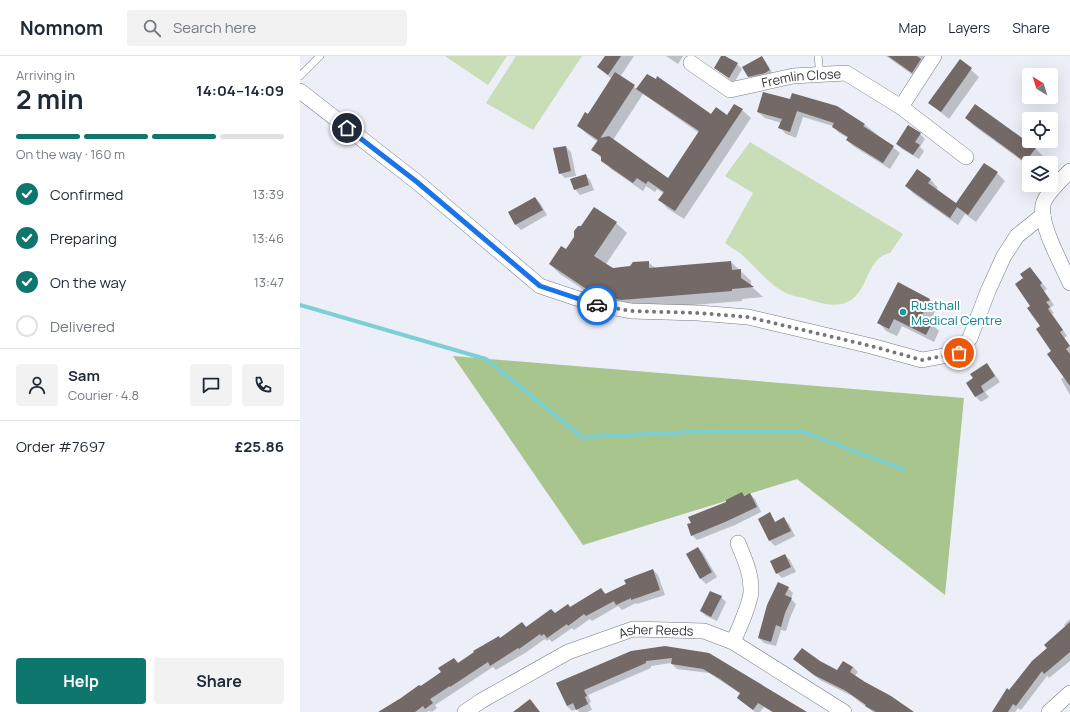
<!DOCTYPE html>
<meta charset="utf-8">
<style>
:root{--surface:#fff;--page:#f2f2f3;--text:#1f2937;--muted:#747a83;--line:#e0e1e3;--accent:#0f766e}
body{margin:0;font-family:Manrope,sans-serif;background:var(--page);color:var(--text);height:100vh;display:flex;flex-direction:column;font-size:15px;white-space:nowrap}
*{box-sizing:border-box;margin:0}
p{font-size:13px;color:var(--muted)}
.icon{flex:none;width:22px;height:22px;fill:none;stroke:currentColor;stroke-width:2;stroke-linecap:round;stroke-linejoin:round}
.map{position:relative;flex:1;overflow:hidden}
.details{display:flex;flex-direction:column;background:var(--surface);width:300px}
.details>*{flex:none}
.needle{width:26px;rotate:322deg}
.buttons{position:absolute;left:722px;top:12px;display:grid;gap:8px}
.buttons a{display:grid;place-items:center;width:36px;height:36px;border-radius:4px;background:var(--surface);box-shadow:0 4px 16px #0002;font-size:20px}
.pin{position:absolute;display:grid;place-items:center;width:34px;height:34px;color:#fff;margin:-17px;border:2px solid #fff;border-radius:50%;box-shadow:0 1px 4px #0007}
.courier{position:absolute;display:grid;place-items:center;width:40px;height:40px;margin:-20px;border:3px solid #1a73e8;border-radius:50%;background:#fff;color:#222;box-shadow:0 1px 5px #0007}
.overview em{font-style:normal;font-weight:700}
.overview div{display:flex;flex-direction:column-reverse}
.overview{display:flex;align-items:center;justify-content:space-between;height:68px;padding:0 16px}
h1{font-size:26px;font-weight:700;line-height:30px}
.bar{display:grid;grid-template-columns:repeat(4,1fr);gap:6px 4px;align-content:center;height:48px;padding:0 16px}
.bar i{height:5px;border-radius:3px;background:var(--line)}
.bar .active{background:var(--accent)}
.bar p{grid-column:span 4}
.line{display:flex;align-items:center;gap:10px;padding:0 16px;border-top:1px solid var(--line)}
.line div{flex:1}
.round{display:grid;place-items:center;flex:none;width:42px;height:42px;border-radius:4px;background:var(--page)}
ol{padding:0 16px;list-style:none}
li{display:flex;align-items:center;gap:12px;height:44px}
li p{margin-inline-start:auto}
li .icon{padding:4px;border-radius:50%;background:var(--accent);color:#fff;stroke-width:4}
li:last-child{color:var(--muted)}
li i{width:22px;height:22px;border:2px solid var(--line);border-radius:50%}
.cta{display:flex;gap:8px;margin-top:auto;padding:8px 16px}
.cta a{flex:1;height:46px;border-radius:4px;background:var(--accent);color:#fff;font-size:16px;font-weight:700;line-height:46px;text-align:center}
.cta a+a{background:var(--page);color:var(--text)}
header{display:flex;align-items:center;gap:24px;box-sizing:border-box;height:56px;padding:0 20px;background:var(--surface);border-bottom:1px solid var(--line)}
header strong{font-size:19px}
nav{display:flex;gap:22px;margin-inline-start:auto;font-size:14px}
.search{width:280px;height:36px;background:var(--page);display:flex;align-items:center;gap:10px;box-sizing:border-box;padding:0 14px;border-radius:4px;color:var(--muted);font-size:15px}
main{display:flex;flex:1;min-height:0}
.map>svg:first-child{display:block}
.green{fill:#c9ddb7}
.forest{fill:#a9c58e}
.shadow{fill:#0003;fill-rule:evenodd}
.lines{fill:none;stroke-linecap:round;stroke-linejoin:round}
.stream{stroke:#7ccfd3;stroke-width:4}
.building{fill:#736967}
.lane-casing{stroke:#777a82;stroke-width:8}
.street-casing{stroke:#777a82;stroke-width:16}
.lane{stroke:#fff;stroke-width:7}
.street{stroke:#fff;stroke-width:15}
.done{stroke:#74767c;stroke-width:4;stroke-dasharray:0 7.2}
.route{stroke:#1a73e8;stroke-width:5}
.culture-dot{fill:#0f9aa8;stroke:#fff;stroke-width:1.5}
.labels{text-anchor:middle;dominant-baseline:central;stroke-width:4;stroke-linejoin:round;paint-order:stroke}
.street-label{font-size:13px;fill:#343539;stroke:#fff}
.culture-label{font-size:13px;fill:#0d838f;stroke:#fff;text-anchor:start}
</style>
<header>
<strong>Nomnom</strong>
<div class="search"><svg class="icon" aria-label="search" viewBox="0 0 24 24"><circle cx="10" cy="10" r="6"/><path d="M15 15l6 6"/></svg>Search here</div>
<nav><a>Map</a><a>Layers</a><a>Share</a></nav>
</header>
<main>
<section class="details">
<div class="overview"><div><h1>2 min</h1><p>Arriving in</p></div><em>14:04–14:09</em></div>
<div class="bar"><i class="active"></i><i class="active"></i><i class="active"></i><i></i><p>On the way · 160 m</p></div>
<ol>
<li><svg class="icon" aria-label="check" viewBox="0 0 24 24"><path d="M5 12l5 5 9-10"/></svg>Confirmed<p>13:39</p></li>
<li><svg class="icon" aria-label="check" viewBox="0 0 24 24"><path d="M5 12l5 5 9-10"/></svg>Preparing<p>13:46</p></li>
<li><svg class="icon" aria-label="check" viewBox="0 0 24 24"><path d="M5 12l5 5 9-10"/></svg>On the way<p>13:47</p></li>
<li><i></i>Delivered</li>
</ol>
<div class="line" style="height:72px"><a class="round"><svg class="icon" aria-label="person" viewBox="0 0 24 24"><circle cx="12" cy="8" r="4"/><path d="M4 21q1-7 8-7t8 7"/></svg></a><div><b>Sam</b><p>Courier · 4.8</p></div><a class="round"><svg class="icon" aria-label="chat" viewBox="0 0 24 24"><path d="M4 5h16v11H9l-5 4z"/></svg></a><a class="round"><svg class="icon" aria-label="phone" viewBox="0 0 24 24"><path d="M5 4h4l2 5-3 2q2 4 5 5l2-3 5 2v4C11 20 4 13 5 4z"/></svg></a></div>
<div class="line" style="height:52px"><div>Order #7697</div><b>£25.86</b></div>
<div class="cta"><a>Help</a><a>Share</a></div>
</section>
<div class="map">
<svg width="770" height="656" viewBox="0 0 770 656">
<rect width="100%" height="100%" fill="#eceff8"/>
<g class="green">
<polygon points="145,0 207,0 188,29"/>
<polygon points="216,0 282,0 233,74 186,47"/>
<path d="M450,86l153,92 -13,19c-18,4 -20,21 -29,36 -14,23 -35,16 -57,9 -6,-1 -15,-3 -20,-6 -18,-10 -29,-26 -44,-39 -4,-3 -10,-6 -15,-10l28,-50 -28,-17z"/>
</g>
<polygon class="forest" points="153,300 664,342 645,539 497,423 283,489"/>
<g class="shadow">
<path d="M306,0h28l-14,21 17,12 74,26 17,1 14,-6 9,8 -67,101 -16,-10 -8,-9 4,-6 -7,-5 -2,3 -9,-6 -3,5 -32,-22 -18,-20 5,-7 -11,-8 -9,-9 10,-10 24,-36 -14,-12zM343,38l56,39 -31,46 -55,-39z"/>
<polygon points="366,0 383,0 378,8"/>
<polygon points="422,0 437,8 442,13 434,27 415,12"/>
<polygon points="586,0 638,0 620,24"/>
<polygon points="461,1 466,6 474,20 454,25 449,20"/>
<polygon points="660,4 679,21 649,63 629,47"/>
<polygon points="463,38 564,68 600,97 590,113 553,90 547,84 548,82 539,77 533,70 503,61 496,82 486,78 480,72 481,67 465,62 458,56"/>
<polygon points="666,62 735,92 743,100 738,107 729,107 729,110 674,70"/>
<polygon points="620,78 625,83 620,91 624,95 619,103 602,93 597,88"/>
<polygon points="266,91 271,96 276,120 265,122 260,117"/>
<polygon points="617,115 631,124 638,132 636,134 656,148 697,117 705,125 676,166 665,158 658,169 614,138 606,130"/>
<polygon points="285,119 290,124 294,134 280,139 275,133"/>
<polygon points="235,142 240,147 247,159 221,174 216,169 209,157"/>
<polygon points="294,152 316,167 327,177 306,208 312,213 331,211 348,206 355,212 431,206 451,225 451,230 463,241 442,243 442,245 332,254 305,248 260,218 250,208 266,195"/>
<polygon points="730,212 747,233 744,235 754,249 750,252 754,257 752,258 767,280 764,282 770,290 770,339 761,323 764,321 732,250 724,223"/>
<polygon points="629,243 637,251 630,266 639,275 634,286 602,270 597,280 586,275 579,267"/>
<polygon points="686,308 691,313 700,326 685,336 689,341 681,346 676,341 667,327 675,322"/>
<polygon points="442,437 445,441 450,438 455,443 461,456 435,469 397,484 392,479 428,446"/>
<polygon points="469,458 476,467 484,463 489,468 495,480 475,490 470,485 459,463"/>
<polygon points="398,492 403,497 417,521 406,528 401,523 387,498"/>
<polygon points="485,499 490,504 496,516 482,522 477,517"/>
<polygon points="353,514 358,519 365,539 337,548 336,547 322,554 318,550 292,565 290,563 274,574 272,572 252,586 249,583 247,585 245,583 225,597 196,614 193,611 135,649 137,652 132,656 129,655 127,656 86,656 84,653 142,616 201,583 222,567 227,572 270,552 301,533 306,538"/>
<polygon points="488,532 493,537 491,543 496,548 490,562 486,575 481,574 476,590 464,587 459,582"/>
<polygon points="421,541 426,546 417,565 406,560 401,555"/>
<polygon points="770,563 770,605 749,622 747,620 721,654 718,652 715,656 694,656 709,635 748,592 766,571 764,569"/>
<polygon points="365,591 504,656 472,656 464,651 460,656 455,656 438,642 441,638 409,617 377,613 371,607 351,610 351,612 288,639 291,646 289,647 292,654 287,656 279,656 277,653 272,655 267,650 257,628"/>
<polygon points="494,603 519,606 537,615 553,611 558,616 555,620 612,656 573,656 552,640 520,624"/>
</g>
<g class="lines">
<polyline class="stream" points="0,249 186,303 282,381 415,375 504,376 603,413"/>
</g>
<g class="building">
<polygon points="305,0 321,0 308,19 297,11"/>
<polygon points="421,0 425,0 438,7 429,22 414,12"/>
<polygon points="462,0 470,14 465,17 448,21 442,11"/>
<polygon points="588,0 617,0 621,3 612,17"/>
<polygon points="660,3 672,12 641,56 628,47"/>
<polygon points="315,16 335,29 299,84 300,82 309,80 368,122 399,75 336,33 347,18 356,23 357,20 411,58 416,51 427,59 434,48 443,53 375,155 358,144 364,136 348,125 346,128 337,122 333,127 301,105 301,100 291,94 298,84 277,70 285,56 288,58"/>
<polygon points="463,36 490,43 492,37 537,50 565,68 563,70 594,90 583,107 546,84 548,81 532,71 534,67 497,55 490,76 478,72 482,63 457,56"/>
<polygon points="675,48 736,92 725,106 665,62"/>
<polygon points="608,69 621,77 615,86 620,89 613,99 596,88"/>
<polygon points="266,90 271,115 259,118 253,92"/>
<polygon points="684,107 698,116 668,159 657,151 650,162 605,130 617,113 631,123 628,127 656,147"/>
<polygon points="286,118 289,129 274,134 270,123"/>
<polygon points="235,141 243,154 215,169 208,156"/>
<polygon points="294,151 317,166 294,200 313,212 330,210 333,206 349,205 349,212 431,205 432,214 441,213 441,222 454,231 432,233 432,235 321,244 294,238 249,208 261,190 266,193 274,181 274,175 278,170 281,170"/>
<polygon points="730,211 742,227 740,229 750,244 746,246 750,251 748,253 763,274 760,276 770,290 766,293 770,298 770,330 747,298 751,295 736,273 740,270 727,252 730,250 715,228 723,222 720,218"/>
<polygon points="598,226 630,243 621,261 632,267 626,279 594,263 589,273 577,267"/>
<polygon points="687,307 695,320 681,330 684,336 675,341 666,327 673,322 670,318"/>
<polygon points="442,436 444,440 450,437 457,451 425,466 391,480 387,468 391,467 388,461 426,446 426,444"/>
<polygon points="470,456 475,466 484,461 491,475 469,485 458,463"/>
<polygon points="398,491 412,516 400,523 386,498"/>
<polygon points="485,498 491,511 476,518 470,505"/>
<polygon points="353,513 360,534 331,544 331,542 316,549 314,545 286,560 284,558 268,570 267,568 247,582 244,578 241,580 240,578 219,593 218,592 190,610 188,606 150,631 150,630 130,643 133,647 125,653 123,650 115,656 78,656 101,642 119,629 121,630 141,616 138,612 154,602 158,607 174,596 173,595 199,580 200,582 222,566 226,571 251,553 255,557 268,548 270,551 301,532 305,538 326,528 324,524"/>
<polygon points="478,526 489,531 485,539 492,542 485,557 481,571 476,569 471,586 458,582 467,549"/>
<polygon points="410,535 422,540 411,561 400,555"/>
<polygon points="770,566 770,596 744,618 742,615 716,650 713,648 708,656 692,656 707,632 709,634 732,605 747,592 744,589"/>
<polygon points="365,590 409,597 507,656 473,656 458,647 453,654 437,642 440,637 420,623 403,613 371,608 372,602 346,605 346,607 284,634 287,640 285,641 288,648 276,654 273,647 267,650 256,627 331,595"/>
<polygon points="502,592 520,605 537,614 543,605 553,611 550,616 565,626 591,640 614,656 576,656 565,650 566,649 546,635 514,619 493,603"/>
<polygon points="230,643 240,656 213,656"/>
</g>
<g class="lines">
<g class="lane-casing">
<g id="lane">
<polyline points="518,0 520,18"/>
<polyline points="0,20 20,0"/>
</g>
</g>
<g class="street-casing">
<g id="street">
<path id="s1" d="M391,7l39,27 63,-14 53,-3 55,34 65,50"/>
<polyline points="0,35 117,126 240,230 294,248 331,255 398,257 448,261 571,290 622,304 659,297 670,282 688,235 704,200 717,180 743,159"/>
<polyline points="601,51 634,0"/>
<path d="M770,115c-8,8 -25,23 -27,34 -4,19 19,60 27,78"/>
<path d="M433,586c5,-11 19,-42 18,-53 0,-17 -7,-31 -13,-46"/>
<path id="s2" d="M165,656l16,-11 87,-49 65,-23 71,2 29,11 111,70"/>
<polyline points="749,656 770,637"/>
</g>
</g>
<use href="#lane" class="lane"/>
<use href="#street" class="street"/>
</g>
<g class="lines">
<polyline class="done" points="297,249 331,255 398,257 448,261 571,290 622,304 659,297"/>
<polyline class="route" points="47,72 117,126 240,230 297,249"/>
</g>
<circle class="culture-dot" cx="603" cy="256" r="4"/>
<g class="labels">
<g class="street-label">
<text stroke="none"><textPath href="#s1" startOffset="120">Fremlin Close</textPath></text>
<text stroke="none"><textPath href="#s2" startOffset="211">Asher Reeds</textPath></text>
</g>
<g class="culture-label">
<text x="611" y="249">Rusthall<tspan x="611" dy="15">Medical Centre</tspan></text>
</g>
</g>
</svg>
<div class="buttons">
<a><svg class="needle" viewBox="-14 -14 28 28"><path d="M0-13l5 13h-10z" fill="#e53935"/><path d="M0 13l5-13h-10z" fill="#747a83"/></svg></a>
<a><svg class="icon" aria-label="locate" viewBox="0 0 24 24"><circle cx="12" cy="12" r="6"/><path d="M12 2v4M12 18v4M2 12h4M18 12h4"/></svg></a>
<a><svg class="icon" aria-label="layers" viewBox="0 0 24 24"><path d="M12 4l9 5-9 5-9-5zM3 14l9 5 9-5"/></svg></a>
</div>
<div class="pin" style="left:659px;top:297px;background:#ea580c"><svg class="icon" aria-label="bag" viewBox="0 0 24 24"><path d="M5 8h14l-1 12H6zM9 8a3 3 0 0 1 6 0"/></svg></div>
<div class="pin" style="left:47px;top:72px;background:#1f2937"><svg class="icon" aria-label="home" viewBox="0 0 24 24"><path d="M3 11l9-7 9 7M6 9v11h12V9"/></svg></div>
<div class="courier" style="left:297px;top:249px"><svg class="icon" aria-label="car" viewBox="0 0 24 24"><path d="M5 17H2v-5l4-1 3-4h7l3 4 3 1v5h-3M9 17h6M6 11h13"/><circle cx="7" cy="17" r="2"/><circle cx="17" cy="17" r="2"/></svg></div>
</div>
</main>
